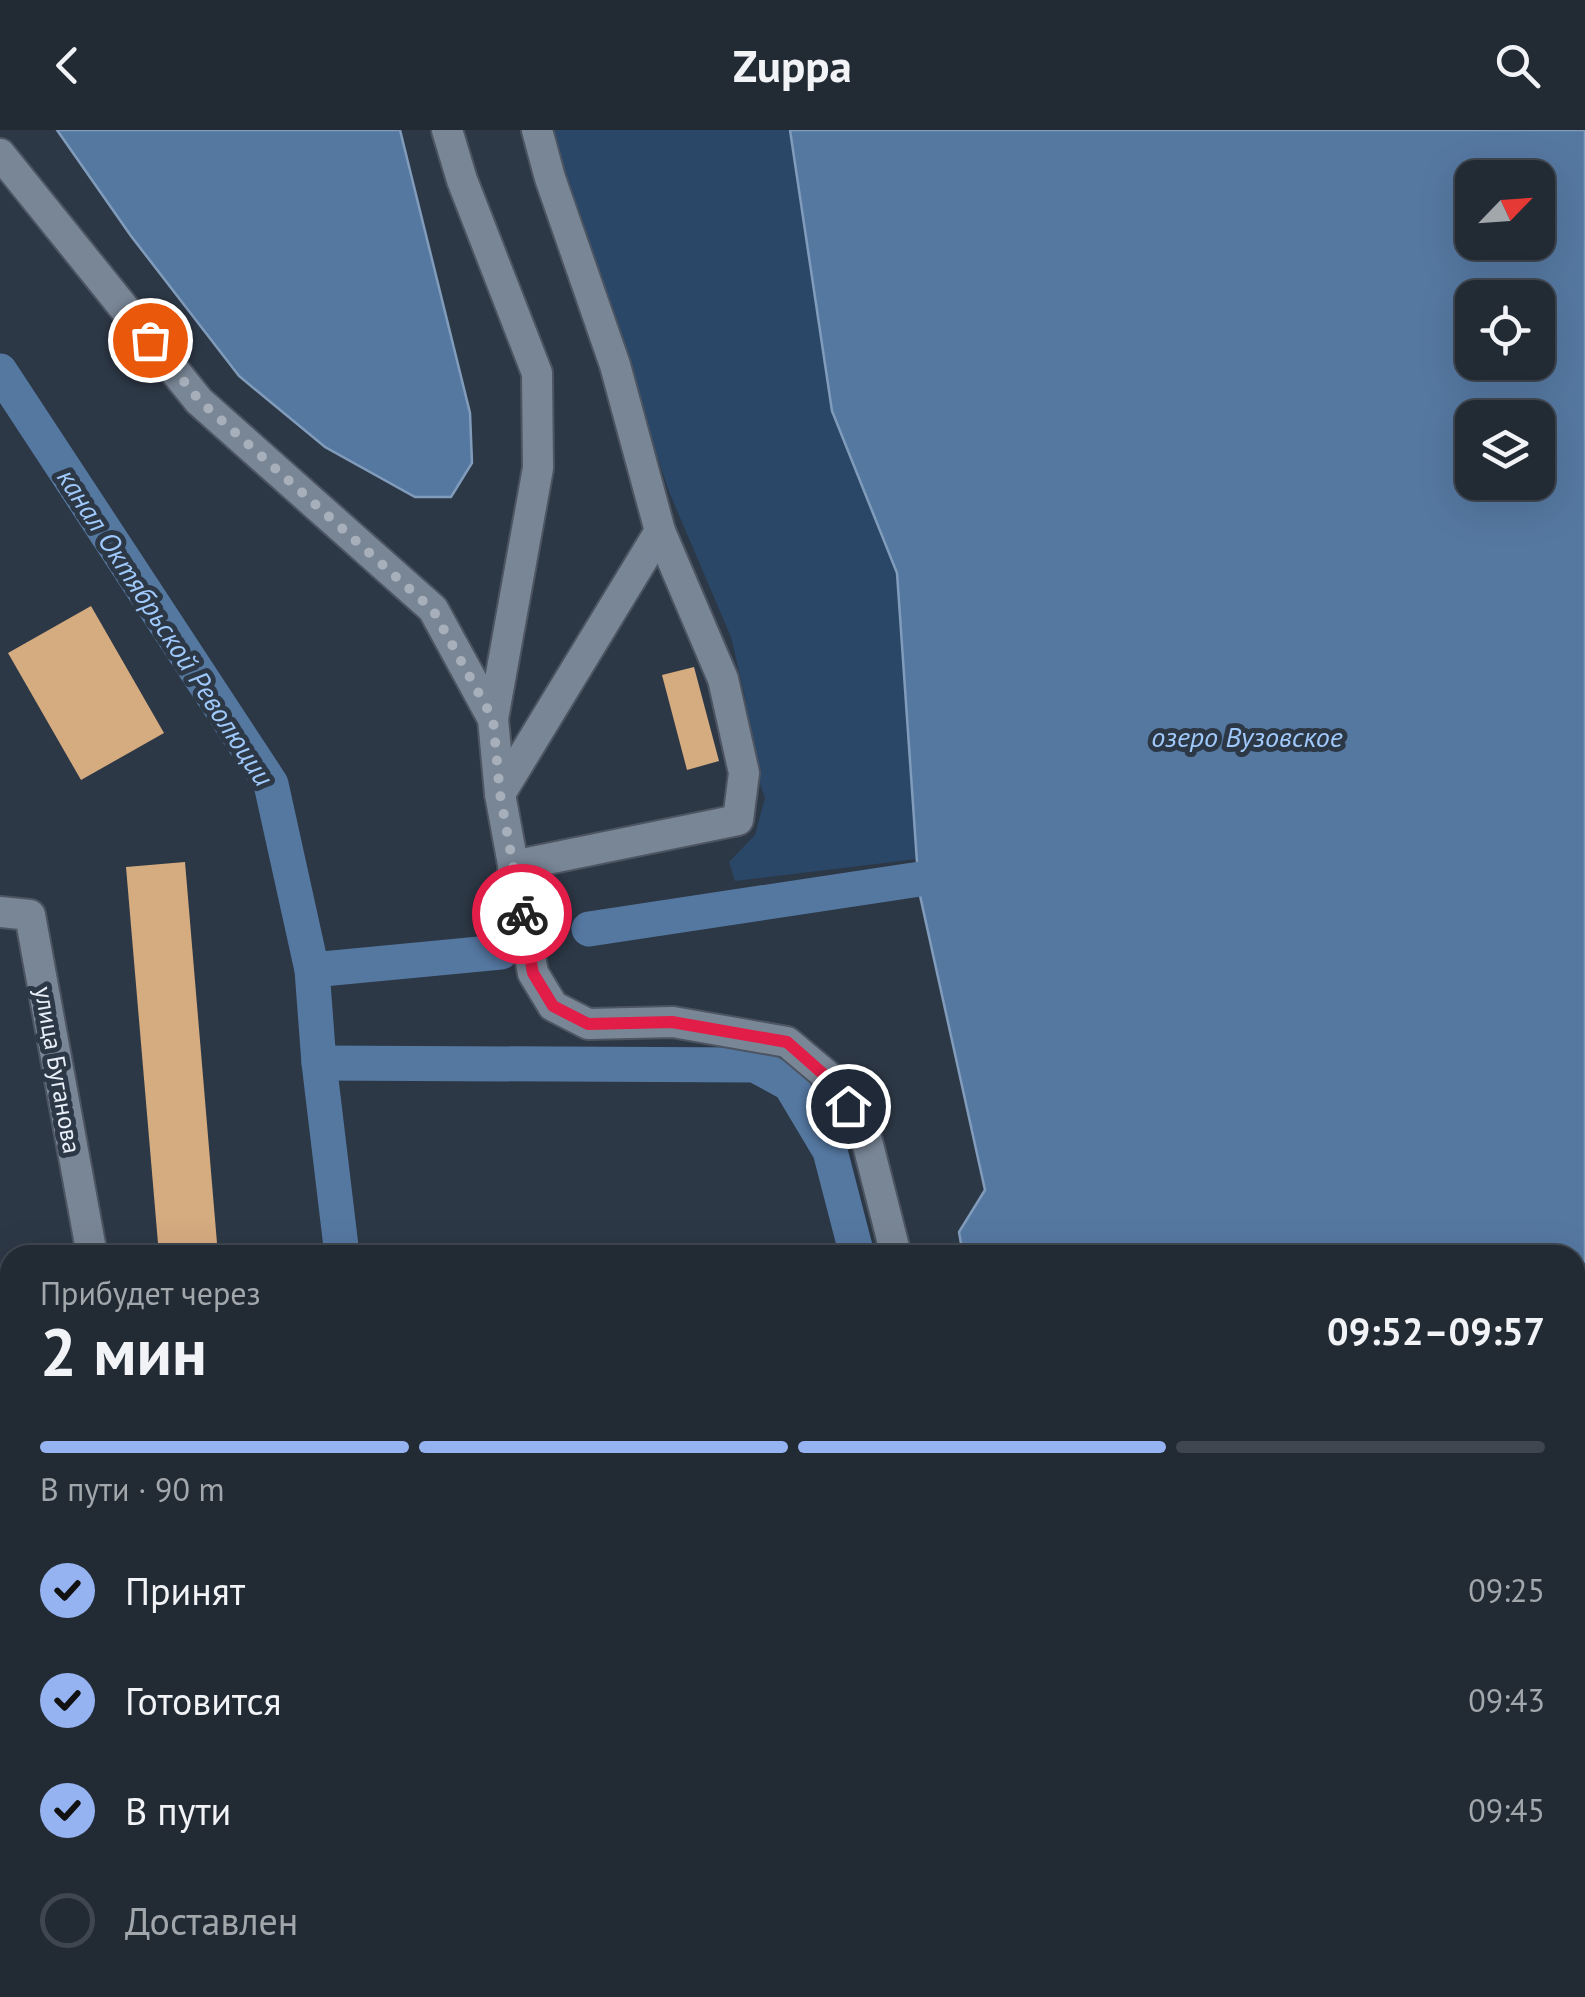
<!DOCTYPE html>
<html lang="ru">
<meta charset="utf-8">
<style>
:root{--surface:#222a34;--page:#2a323c;--text:#f1f3f6;--muted:#a2a7ac;--line:#3f464f;--accent:#95b2f1}
body{margin:0;font-family:"PT Sans",sans-serif;background:var(--page);color:var(--text);height:100vh;display:flex;flex-direction:column;font-size:38px;white-space:nowrap}
*{box-sizing:border-box;margin:0}
p{font-size:32px;color:var(--muted)}
.icon{flex:none;width:55px;height:55px;fill:none;stroke:currentColor;stroke-width:2;stroke-linecap:round;stroke-linejoin:round}
.map{position:relative;flex:1;overflow:hidden}
.drawer{position:absolute;left:0px;top:1115px;width:1585px;height:752px;display:flex;flex-direction:column;background:var(--surface);border-radius:30px 30px 0 0;box-shadow:0 10px 40px #0002,0 0 0 2px var(--line)}
.drawer>*{flex:none}
.needle{width:65px;rotate:65deg}
.fabs{position:absolute;left:1455px;top:30px;display:grid;gap:20px}
.fabs a{display:grid;place-items:center;width:100px;height:100px;border-radius:20px;background:var(--surface);box-shadow:0 10px 40px #0002,0 0 0 2px var(--line);font-size:50px}
.pin{position:absolute;display:grid;place-items:center;width:85px;height:85px;color:#fff;margin:-42px;border:5px solid #fff;border-radius:50%;box-shadow:0 2px 10px #0007}
.courier{position:absolute;display:grid;place-items:center;width:100px;height:100px;margin:-50px;border:8px solid #e11d48;border-radius:50%;background:#fff;color:#222;box-shadow:0 2px 12px #0007}
.headline em{font-style:normal;font-weight:700}
.headline div{display:flex;flex-direction:column-reverse}
.headline{display:flex;align-items:center;justify-content:space-between;height:170px;padding:0 40px}
h1{font-size:65px;font-weight:700;line-height:75px}
.bar{display:grid;grid-template-columns:repeat(4,1fr);gap:15px 10px;align-content:center;height:120px;padding:0 40px}
.bar i{height:12px;border-radius:8px;background:var(--line)}
.bar .active{background:var(--accent)}
.bar p{grid-column:span 4}
ol{padding:0 40px;list-style:none}
li{display:flex;align-items:center;gap:30px;height:110px}
li p{margin-inline-start:auto}
li .icon{padding:10px;border-radius:50%;background:var(--accent);color:#111;stroke-width:4}
li:last-child{color:var(--muted)}
li i{width:55px;height:55px;border:5px solid var(--line);border-radius:50%}
header{display:flex;justify-content:space-between;align-items:center;height:130px;padding:0 40px;background:var(--surface);font-size:45px;font-weight:700}
.map>svg:first-child{display:block}
.green{fill:#2a4768}
.water{fill:#5578a1;stroke:#819cbb;stroke-width:2.5;fill-rule:evenodd}
.lines{fill:none;stroke-linecap:round;stroke-linejoin:round}
.canal{stroke:#5578a1;stroke-width:35}
.building{fill:#d5ab80}
.minor-casing{stroke:#4c5561;stroke-width:34}
.path{stroke:#6e7784;stroke-width:6;stroke-dasharray:5 5;stroke-linecap:butt}
.minor{stroke:#798696;stroke-width:30}
.done{stroke:#a7afba;stroke-width:10;stroke-dasharray:0 18}
.route{stroke:#e11d48;stroke-width:12}
.labels{text-anchor:middle;dominant-baseline:central;stroke-width:10;stroke-linejoin:round;paint-order:stroke}
.street-label{font-size:25px;fill:#e8eff8;stroke:#2d3846}
.water-label{font-size:28px;font-style:italic;fill:#9fc9fb;stroke:#2d3846}
</style>
<header><svg class="icon" aria-label="back" viewBox="0 0 24 24"><path d="M15 5l-7 7 7 7"/></svg>Zuppa<svg class="icon" aria-label="search" viewBox="0 0 24 24"><circle cx="10" cy="10" r="6"/><path d="M15 15l6 6"/></svg></header>
<div class="map">
<svg width="1585" height="1867" viewBox="0 0 1585 1867">
<rect width="100%" height="100%" fill="#2d3846"/>
<polygon class="green" points="546,0 790,0 832,281 897,443 917,729 735,751 729,732 755,705 765,668 751,628 745,567 731,507 670,364"/>
<g class="water">
<polygon points="57,0 400,0 470,283 472,333 451,367 415,367 325,317 239,246 131,106"/>
<path d="M790,0h795v1867h-440l-3,-9h433v-733h-612l-4,-23 26,-42 -66,-299 -22,-318 -65,-162zM1472,48h66v64h-66zM1472,168h66v64h-66zM1472,288h66v64h-66z"/>
</g>
<g class="lines">
<g class="canal">
<polyline points="0,241 271,654 312,840 319,933 342,1125"/>
<polyline points="589,799 920,749"/>
<polyline points="312,840 501,822"/>
<polyline points="319,933 755,935 790,954 830,1021 857,1125"/>
<polyline points="1049,1858 1051,1867"/>
<polyline points="310,1867 311,1858"/>
</g>
</g>
<g class="building">
<polygon points="91,476 164,603 81,650 8,523"/>
<polygon points="694,537 719,631 687,640 662,545"/>
<polygon points="185,732 218,1125 159,1125 126,737"/>
<polygon points="38,1858 97,1858 98,1867 39,1867"/>
<polygon points="133,1858 184,1858 184,1867 134,1867"/>
<polygon points="390,1858 463,1858 462,1867 389,1867"/>
<polygon points="504,1858 546,1858 545,1867 503,1867"/>
</g>
<g class="lines">
<g class="minor-casing">
<g id="minor">
<polyline points="447,0 462,50 537,243 538,338 493,589"/>
<polyline points="0,24 199,271 433,479 493,589 500,664"/>
<polyline points="660,401 500,664 533,843 553,876 588,894 673,892 787,912 831,949 865,1003 896,1125"/>
<polyline points="513,736 738,690 744,643 723,549 660,401 615,235 550,48 537,0"/>
<polyline points="0,782 30,785 92,1125"/>
<polyline points="0,1714 4,1714 10,1836"/>
<polyline points="11,1858 12,1867"/>
<polyline points="1078,1858 1081,1867"/>
<polyline points="260,1867 260,1858"/>
<polyline points="360,1867 361,1858"/>
</g>
</g>
<g class="path">
<polyline points="0,1370 10,1385"/>
<polyline points="0,1441 10,1429"/>
</g>
<use href="#minor" class="minor"/>
</g>
<g class="lines">
<polyline class="done" points="150,210 200,271 433,480 493,589 500,664 522,784"/>
<polyline class="route" points="522,784 533,843 553,876 588,894 672,892 787,912 830,950 848,976"/>
</g>
<g class="labels">
<g class="street-label">
<text transform="translate(58 940) rotate(80)">улица Буганова</text>
</g>
<g class="water-label">
<text transform="translate(166 497) rotate(57)">канал Октябрьской Революции</text>
<text x="1247" y="606">озеро Вузовское</text>
</g>
</g>
</svg>
<div class="fabs">
<a><svg class="needle" viewBox="-14 -14 28 28"><path d="M0-13l5 13h-10z" fill="#e53935"/><path d="M0 13l5-13h-10z" fill="#a2a7ac"/></svg></a>
<a><svg class="icon" aria-label="locate" viewBox="0 0 24 24"><circle cx="12" cy="12" r="6"/><path d="M12 2v4M12 18v4M2 12h4M18 12h4"/></svg></a>
<a><svg class="icon" aria-label="layers" viewBox="0 0 24 24"><path d="M12 4l9 5-9 5-9-5zM3 14l9 5 9-5"/></svg></a>
</div>
<div class="pin" style="left:150px;top:210px;background:#ea580c"><svg class="icon" aria-label="bag" viewBox="0 0 24 24"><path d="M5 8h14l-1 12H6zM9 8a3 3 0 0 1 6 0"/></svg></div>
<div class="pin" style="left:848px;top:976px;background:#1f2937"><svg class="icon" aria-label="home" viewBox="0 0 24 24"><path d="M3 11l9-7 9 7M6 9v11h12V9"/></svg></div>
<div class="courier" style="left:522px;top:784px"><svg class="icon" aria-label="bike" viewBox="0 0 24 24"><circle cx="6" cy="16" r="4"/><circle cx="18" cy="16" r="4"/><path d="M6 16l4-8h5l3 8M10 8l3 8H6M13 5h3"/></svg></div>
<section class="drawer">
<div class="headline"><div><h1>2 мин</h1><p>Прибудет через</p></div><em>09:52–09:57</em></div>
<div class="bar"><i class="active"></i><i class="active"></i><i class="active"></i><i></i><p>В пути · 90 m</p></div>
<ol>
<li><svg class="icon" aria-label="check" viewBox="0 0 24 24"><path d="M5 12l5 5 9-10"/></svg>Принят<p>09:25</p></li>
<li><svg class="icon" aria-label="check" viewBox="0 0 24 24"><path d="M5 12l5 5 9-10"/></svg>Готовится<p>09:43</p></li>
<li><svg class="icon" aria-label="check" viewBox="0 0 24 24"><path d="M5 12l5 5 9-10"/></svg>В пути<p>09:45</p></li>
<li><i></i>Доставлен</li>
</ol>
</section>
</div>
